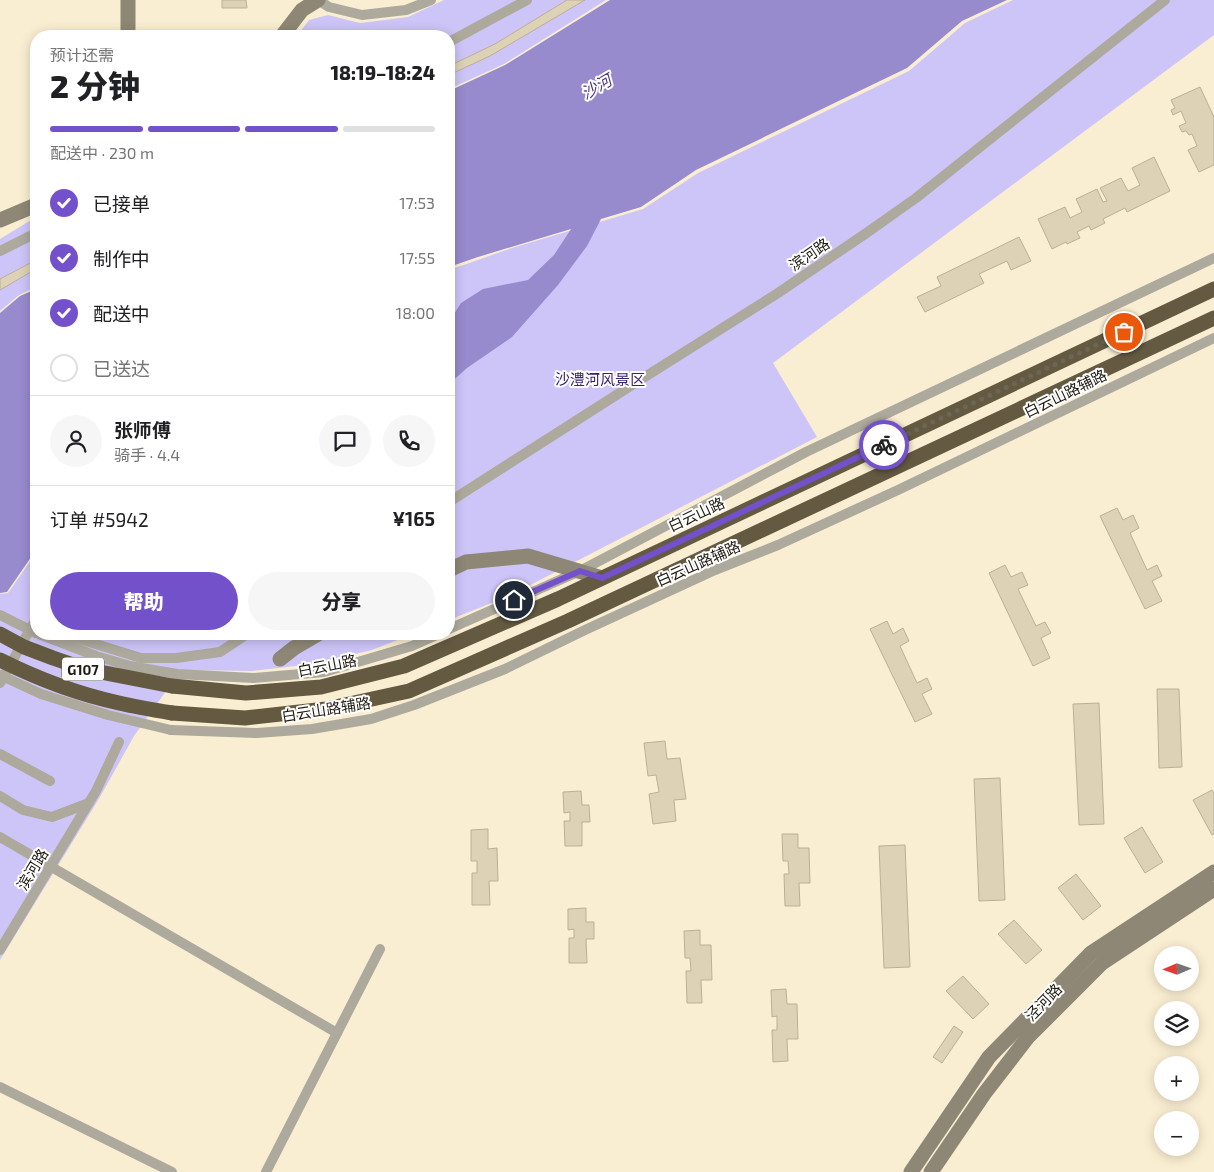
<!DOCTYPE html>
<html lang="zh">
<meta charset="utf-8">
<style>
:root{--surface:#fff;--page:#f6f6f6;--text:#202124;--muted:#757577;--line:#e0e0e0;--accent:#7351ca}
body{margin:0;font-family:"Exo 2","Noto Sans SC",sans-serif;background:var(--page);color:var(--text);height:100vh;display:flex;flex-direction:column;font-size:19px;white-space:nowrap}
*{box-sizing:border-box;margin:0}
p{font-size:16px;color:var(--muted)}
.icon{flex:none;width:28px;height:28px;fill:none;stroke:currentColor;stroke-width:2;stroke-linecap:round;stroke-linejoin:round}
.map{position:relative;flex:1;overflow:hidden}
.details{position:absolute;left:30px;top:30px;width:425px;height:610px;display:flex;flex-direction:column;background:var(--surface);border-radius:20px;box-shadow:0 2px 12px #0003}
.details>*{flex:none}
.needle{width:32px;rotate:268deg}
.buttons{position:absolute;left:1154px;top:946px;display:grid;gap:10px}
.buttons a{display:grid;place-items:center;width:45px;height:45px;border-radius:50%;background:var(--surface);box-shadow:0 2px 12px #0003;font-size:25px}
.pin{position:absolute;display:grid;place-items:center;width:42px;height:42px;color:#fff;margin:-21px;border:2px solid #fff;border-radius:50%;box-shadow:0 1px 5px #0007}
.courier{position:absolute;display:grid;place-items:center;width:50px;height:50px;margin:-25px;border:4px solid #7351ca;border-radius:50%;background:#fff;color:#222;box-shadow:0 1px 6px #0007}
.head em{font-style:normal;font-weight:800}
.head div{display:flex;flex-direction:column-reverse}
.head{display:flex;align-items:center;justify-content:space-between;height:85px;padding:0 20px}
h1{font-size:32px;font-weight:800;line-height:38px}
.bar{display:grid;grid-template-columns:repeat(4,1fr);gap:8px 5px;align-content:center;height:60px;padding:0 20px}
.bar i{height:6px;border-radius:4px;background:var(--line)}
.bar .current{background:var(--accent)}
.bar p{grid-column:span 4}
.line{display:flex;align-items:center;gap:12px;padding:0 20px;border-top:1px solid var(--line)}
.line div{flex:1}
.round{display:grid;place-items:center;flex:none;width:52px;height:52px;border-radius:26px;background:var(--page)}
ol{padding:0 20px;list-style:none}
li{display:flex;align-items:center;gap:15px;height:55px}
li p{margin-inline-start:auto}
li .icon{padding:5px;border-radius:50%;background:var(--accent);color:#fff;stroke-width:4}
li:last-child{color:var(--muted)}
li i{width:28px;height:28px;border:2px solid var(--line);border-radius:50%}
.primary-button{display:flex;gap:10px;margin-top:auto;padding:10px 20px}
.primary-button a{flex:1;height:58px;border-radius:30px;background:var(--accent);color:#fff;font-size:20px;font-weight:800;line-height:58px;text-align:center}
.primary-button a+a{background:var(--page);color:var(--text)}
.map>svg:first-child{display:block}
.green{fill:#cdc5f8}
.water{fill:#978bce}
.building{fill:#ddd1b6;stroke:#bbb095}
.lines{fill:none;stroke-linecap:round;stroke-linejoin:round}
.street{stroke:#aea99d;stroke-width:10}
.secondary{stroke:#8e8776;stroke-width:15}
.highway{stroke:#645a42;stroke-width:15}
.street-bridge{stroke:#aea99d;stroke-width:10}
.highway-bridge{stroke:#645a42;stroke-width:15}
.done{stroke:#6c6655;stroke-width:5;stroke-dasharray:0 9}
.route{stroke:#7351ca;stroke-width:6}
.labels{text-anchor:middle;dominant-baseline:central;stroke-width:4;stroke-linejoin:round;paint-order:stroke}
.shield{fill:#fff;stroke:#636059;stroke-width:1}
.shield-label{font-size:14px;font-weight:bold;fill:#201c12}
.street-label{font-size:15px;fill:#201c12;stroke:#fff}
.park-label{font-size:15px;fill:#3a2170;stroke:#fff}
.water-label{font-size:16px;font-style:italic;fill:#4c3686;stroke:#fff}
</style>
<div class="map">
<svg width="1214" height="1172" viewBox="0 0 1214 1172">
<rect width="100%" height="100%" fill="#faeed2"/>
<g class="green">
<polygon points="444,0 606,0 504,64 449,89 449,36 297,36 309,20 328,15 360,23 408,17"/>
<polygon points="1013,0 1214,0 1214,35 773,363 817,437 509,596 449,620 449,270 512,248 643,209 698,173 909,71 965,23"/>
<polygon points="36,217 36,287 19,295 0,311 0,239"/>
<polygon points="36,553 36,634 413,634 372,650 313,664 252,671 181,670 134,736 100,797 0,960 0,594 8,593"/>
</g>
<g class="water">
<polygon points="610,0 1007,0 962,21 907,68 696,170 641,207 601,219 587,246 558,285 512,337 467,368 449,384 449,322 461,303 483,289 528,280 554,255 571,229 478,257 449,267 449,91 505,65"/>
<polygon points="36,289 36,550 7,592 0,593 0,313 20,296"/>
</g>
<g class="building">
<polygon points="222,0 246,0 247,8 222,8"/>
<polygon points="567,0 585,0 490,56 449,75 449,66 495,44"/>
<rect x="183" y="33" width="51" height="3"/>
<polygon points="1200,87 1214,117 1214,165 1199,172 1188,150 1197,146 1192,134 1189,135 1186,131 1182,132 1179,126 1186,123 1181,111 1173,115 1171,110 1175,108 1171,100"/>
<polygon points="1154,157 1170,191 1127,212 1125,208 1103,219 1105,223 1091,230 1089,226 1077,232 1080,238 1067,244 1066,242 1052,249 1038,219 1065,207 1070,218 1082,212 1076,199 1097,189 1103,202 1107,201 1100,188 1121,178 1128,191 1140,185 1132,168"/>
<polygon points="1019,237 1031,261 1011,270 1007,261 979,274 984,283 925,312 917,297 941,286 937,277"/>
<polygon points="36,260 36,269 0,290 0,279"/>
<polygon points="1117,508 1123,520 1133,515 1139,528 1130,533 1147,570 1157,565 1162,576 1152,581 1162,601 1145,609 1100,516"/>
<polygon points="1005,565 1011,577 1022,572 1028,585 1018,589 1036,626 1045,622 1051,633 1041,638 1050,658 1033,666 989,573"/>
<polygon points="887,621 893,634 903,628 909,641 900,646 917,683 927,678 932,689 922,694 932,714 915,722 870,629"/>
<polygon points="1157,689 1179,689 1182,767 1159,768"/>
<polygon points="1099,703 1104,824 1079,825 1073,704"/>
<polygon points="665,741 667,759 680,758 686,799 674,800 676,821 653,824 649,794 659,792 656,775 648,776 644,743"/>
<polygon points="1000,778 1005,900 979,901 974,779"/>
<polygon points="1212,790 1214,793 1214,834 1212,835 1193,800"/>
<polygon points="581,791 582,805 589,805 590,822 582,822 582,846 565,846 564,821 570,821 570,812 564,813 563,792"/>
<polygon points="1142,827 1163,862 1145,873 1124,838"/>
<polygon points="488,829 488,849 497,848 498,881 489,881 490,905 472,905 472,873 477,873 477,861 471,861 471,830"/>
<polygon points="782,834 798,834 798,848 809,848 810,883 799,883 800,906 785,906 784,874 789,874 788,861 783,861"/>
<polygon points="905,845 910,967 884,968 879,846"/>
<polygon points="1076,874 1101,906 1083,920 1058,888"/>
<polygon points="586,908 586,922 594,922 594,939 586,939 587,963 569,963 569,938 574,938 574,929 568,930 568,909"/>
<polygon points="1014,920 1042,950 1026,964 998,934"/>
<polygon points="700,930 700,945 711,945 712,980 701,980 702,1003 687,1003 686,971 691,971 690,958 685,958 684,931"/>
<polygon points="963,976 989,1004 973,1019 946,991"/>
<polygon points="786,989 787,1004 797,1004 798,1039 787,1039 788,1061 773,1062 772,1030 777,1030 777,1016 772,1017 771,990"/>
<polygon points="954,1026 963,1032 942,1063 933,1057"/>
</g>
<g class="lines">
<g class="street">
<polyline points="318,0 329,7 362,15 406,10 431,0"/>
<polyline points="449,42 527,0"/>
<polyline points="0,251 36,233"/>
<polyline points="449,502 632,385 778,293 865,234 916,198 1165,0"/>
<polyline points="449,629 580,571 806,452 1214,258"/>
<polyline points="39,634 96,656 130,666 177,674 253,678 324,672 412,646 439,634"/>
<polyline points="63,634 141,658 176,658 220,652 247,634"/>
<polyline points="0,683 33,624 36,625"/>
<polyline points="171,730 257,733 312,729 371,719 414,705 505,669 585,630 715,570 778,545 898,490 1214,338"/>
<polyline points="0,754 50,781"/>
<polyline points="0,796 23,810 52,817 89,803"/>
<polyline points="0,837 337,1033"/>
<polyline points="0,950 96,791 119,742"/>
<polyline points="0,1087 172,1172"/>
<polyline points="266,1172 380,949"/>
</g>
<g class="secondary">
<polyline points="128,0 128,36"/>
<polyline points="282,36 302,10 318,0"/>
<polyline points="0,220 36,205"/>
<polyline points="449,570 466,562 528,556 602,578"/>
<polyline points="280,659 294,648 318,634"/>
<polyline points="911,1172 989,1057 1091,953 1214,872"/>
<polyline points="931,1172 984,1094 1028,1037 1102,963 1214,889"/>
</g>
<g class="highway">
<polyline points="172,686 246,693 321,687 404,666 558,599 1214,289"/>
<polyline points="172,713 245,718 326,709 409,691 568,621 1214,318"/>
</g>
<g class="street-bridge">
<polyline points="0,615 36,633"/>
<polyline points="0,675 41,694 108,715 171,730"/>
</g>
<g class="highway-bridge">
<polyline points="0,634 24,647 53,658 85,669 172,686"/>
<path d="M0,660c38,19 77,34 119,43 17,4 35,7 53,10"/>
</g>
</g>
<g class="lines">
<polyline class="done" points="884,445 1124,332"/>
<polyline class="route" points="514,600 580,571 602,578 884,445"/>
</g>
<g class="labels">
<rect class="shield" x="62" y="657.5" width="42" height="23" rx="4"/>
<g class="shield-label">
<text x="83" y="669">G107</text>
</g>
<g class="street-label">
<text transform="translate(809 254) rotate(-34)">滨河路</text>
<text transform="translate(1065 393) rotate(-26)">白云山路辅路</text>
<text transform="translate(696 514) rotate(-25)">白云山路</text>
<text transform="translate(698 563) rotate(-24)">白云山路辅路</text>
<text transform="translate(327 665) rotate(-11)">白云山路</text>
<text transform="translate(326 709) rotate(-9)">白云山路辅路</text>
<text transform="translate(32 869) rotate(-59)">滨河路</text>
<text transform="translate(1043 1002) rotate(-46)">泾河路</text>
</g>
<g class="park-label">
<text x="600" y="379">沙澧河风景区</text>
</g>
<g class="water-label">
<text transform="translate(596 86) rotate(-30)">沙河</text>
</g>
</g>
</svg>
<div class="buttons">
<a><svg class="needle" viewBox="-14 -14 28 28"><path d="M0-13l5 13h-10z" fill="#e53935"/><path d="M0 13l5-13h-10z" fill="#757577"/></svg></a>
<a><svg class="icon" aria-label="layers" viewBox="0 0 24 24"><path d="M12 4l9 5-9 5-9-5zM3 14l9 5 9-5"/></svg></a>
<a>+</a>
<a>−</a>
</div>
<div class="pin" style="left:1124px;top:332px;background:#ea580c"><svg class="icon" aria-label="bag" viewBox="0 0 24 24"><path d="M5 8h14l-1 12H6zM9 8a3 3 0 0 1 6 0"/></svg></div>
<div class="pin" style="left:514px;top:600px;background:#1f2937"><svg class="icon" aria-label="home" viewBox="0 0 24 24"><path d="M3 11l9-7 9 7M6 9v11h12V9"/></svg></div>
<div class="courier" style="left:884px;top:445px"><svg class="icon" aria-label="bike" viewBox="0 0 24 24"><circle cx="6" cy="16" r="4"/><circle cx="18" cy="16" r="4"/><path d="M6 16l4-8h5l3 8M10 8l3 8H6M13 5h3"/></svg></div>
<section class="details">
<div class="head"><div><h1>2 分钟</h1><p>预计还需</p></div><em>18:19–18:24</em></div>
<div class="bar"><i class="current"></i><i class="current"></i><i class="current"></i><i></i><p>配送中 · 230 m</p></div>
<ol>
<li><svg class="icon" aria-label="check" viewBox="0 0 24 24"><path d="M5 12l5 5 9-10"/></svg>已接单<p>17:53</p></li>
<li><svg class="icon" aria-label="check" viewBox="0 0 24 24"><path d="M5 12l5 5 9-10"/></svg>制作中<p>17:55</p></li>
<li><svg class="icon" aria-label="check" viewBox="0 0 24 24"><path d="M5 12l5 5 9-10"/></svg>配送中<p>18:00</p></li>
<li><i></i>已送达</li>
</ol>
<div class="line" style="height:90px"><a class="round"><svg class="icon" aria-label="person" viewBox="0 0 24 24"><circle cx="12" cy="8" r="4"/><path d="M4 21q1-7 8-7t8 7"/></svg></a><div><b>张师傅</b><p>骑手 · 4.4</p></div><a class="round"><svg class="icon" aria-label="chat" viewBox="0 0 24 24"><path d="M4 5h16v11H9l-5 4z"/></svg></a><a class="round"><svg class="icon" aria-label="phone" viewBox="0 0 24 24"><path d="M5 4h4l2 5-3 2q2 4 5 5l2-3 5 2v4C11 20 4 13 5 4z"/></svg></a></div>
<div class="line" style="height:65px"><div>订单 #5942</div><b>¥165</b></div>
<div class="primary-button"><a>帮助</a><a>分享</a></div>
</section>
</div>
